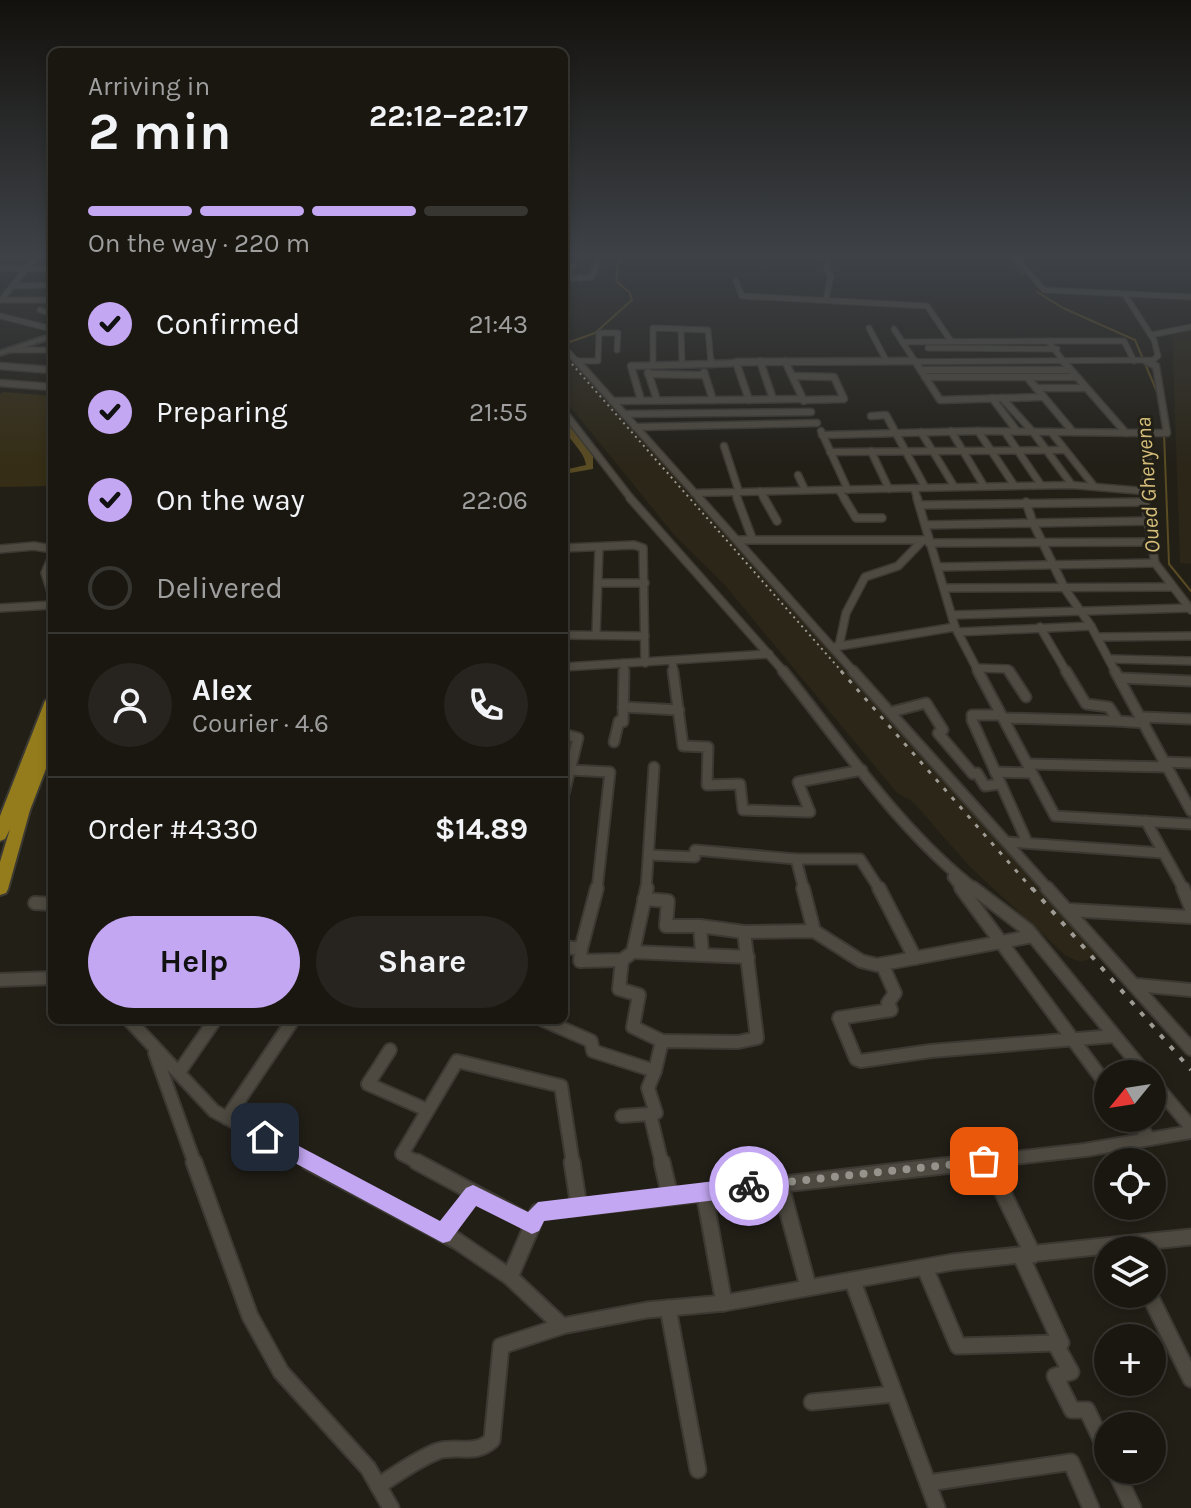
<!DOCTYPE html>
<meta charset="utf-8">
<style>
:root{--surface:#1a1711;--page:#27241f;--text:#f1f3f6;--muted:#9f9f9f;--line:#383631;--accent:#c3a7f2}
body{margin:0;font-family:Karla,sans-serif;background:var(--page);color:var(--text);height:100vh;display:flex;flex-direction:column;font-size:30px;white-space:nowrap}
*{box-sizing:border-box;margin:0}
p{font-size:26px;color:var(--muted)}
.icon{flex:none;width:44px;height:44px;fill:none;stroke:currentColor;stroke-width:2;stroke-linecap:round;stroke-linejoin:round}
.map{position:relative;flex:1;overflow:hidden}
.panel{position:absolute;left:48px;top:48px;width:520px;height:976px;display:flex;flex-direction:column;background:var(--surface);border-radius:12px;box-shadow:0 4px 12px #0003,0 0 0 2px var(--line)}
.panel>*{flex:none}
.needle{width:52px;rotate:240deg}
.tools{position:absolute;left:1094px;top:1060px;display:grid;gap:16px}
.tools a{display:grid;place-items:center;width:72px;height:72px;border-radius:50%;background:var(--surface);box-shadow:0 4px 12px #0003,0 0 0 2px var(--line);font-size:40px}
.pin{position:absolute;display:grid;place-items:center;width:68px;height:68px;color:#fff;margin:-34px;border-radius:16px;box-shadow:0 4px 12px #0006}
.courier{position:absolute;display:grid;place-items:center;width:80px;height:80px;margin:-40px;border:6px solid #c3a7f2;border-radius:50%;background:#fff;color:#222;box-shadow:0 2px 10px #0007}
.overview em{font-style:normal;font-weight:700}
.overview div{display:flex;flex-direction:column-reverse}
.overview{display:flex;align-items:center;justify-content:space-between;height:136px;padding:0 40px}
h1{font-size:52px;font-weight:700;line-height:60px}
.bar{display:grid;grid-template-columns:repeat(4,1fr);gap:12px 8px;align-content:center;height:96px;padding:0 40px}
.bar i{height:10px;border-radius:6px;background:var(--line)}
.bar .active{background:var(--accent)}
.bar p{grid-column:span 4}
.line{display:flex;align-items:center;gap:20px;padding:0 40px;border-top:2px solid var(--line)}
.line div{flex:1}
.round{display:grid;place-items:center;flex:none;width:84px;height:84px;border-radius:42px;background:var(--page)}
ol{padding:0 40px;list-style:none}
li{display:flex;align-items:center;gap:24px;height:88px}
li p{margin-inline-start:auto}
li .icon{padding:8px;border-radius:50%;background:var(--accent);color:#111;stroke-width:4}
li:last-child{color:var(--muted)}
li i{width:44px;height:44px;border:4px solid var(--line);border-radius:50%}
.cta{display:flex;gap:16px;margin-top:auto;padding:16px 40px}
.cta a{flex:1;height:92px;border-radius:48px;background:var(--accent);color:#111;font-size:32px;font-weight:700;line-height:92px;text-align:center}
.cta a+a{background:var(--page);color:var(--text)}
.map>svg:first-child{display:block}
.built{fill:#2b2618}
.green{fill:#352d15}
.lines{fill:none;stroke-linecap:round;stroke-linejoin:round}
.stream{stroke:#594b22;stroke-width:2}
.canal{fill:#594b22;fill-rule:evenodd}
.minor-far5-casing{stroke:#3c3933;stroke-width:7}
.minor-far4-casing{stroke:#3c3933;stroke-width:9}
.minor-far3-casing{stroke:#3c3933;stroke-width:10}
.minor-far2-casing{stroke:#3c3933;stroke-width:13}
.minor-far1-casing{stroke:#3c3933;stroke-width:16}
.minor-casing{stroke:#3c3933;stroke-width:19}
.tertiary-casing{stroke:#3c3933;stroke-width:4}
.primary-casing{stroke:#3c3933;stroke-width:4}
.minor-far5{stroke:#4e4a41;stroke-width:5}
.minor-far4{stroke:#4e4a41;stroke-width:6}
.minor-far3{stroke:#4e4a41;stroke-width:7}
.minor-far2{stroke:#4e4a41;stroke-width:9}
.minor-far1{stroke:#4e4a41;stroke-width:12}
.minor{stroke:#4e4a41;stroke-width:15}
.tertiary{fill:#4e4a41;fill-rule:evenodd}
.primary{fill:#947c1c;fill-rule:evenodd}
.rail-far2{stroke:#9d9b94;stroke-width:2;stroke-dasharray:2 4;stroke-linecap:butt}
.rail-far1{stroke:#9d9b94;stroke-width:3;stroke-dasharray:4 8;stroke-linecap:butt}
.rail{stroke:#9d9b94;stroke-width:4;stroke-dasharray:5 10;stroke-linecap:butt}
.route{fill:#c3a7f2}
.done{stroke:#95938c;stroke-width:8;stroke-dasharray:0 14.4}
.labels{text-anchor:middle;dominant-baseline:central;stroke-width:6;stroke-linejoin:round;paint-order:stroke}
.far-water-label{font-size:22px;font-style:italic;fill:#d4bd79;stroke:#221f17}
</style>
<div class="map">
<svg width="1191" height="1508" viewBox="0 0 1191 1508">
<rect width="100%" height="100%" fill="#221f17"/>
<g class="built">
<polygon points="1172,329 1191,330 1191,564 1180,563"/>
<polygon points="564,351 1102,955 1080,962 1066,956 970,867 913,802 897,793 723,583 675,536 564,399"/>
</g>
<polygon class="green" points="4,392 52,396 52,486 0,487 0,394"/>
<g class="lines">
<g class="stream">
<polyline points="624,253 618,263 616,281 629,292"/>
<polyline points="1007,253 1023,274"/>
<polyline points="1037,292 1063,308 1135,340 1157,392 1164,433 1169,564 1191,591"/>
<polyline points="567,343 595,333 632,300 630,294"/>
</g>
<path class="canal" d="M564,422h3l26,34v13l-29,5v-4l22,-5c-2,-17 -22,-26 -22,-43z"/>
<g class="minor-far5-casing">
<g id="minor-far5">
<polyline points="799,253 828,258 827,270 831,276 826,299"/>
<polyline points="1012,253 1044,290 1191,297"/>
<polyline points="0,256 52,258"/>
<polyline points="0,268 52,269"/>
<polyline points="564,279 592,277 600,255"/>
<polyline points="567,279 573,265"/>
<polyline points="736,281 742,296 927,306 951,341"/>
<polyline points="14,286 52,285"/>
<polyline points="0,300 52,300"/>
<polyline points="1,300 39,253"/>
<polyline points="40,310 52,314"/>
<polyline points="0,316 52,329"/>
<polyline points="869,328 886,360"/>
<polyline points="681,329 682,363"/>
<polyline points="894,329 916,363"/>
<polyline points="1151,335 1191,327"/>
<polyline points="1049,341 1124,341 1134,361"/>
<polyline points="902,342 1048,341 1065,363"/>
<polyline points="564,347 578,363"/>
<polyline points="928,348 1057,349"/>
<polyline points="9,350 52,350"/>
<polyline points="577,361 598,361 599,333 618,333 617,350"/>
<polyline points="1146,361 1150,363"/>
<polyline points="653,363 653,328 708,330 711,363"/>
<polyline points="731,363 735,363"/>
<polyline points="736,363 1153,360 1158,356 1154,340 1125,295"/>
</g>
</g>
<g class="minor-far4-casing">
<g id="minor-far4">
<polyline points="577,361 701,500"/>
<polyline points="760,361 773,399"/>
<polyline points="785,361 804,401"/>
<polyline points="915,361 940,400 1043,397"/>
<polyline points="1063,361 1126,433"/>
<polyline points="711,364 735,363"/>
<polyline points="0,366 52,370"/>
<polyline points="921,370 1069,370"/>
<polyline points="648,372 657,400"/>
<polyline points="704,372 713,400"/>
<polyline points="648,374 705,375"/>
<polyline points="793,376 834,377 844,399 803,400"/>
<polyline points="925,377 1075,377"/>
<polyline points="1027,377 1073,432"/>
<polyline points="0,383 52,387"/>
<polyline points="1036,388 1084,388"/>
<polyline points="992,398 1017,431"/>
<polyline points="1002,398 1033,432 1072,485"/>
<polyline points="641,400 631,366 711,364 711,361"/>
<polyline points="749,400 736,362 913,361"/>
<polyline points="612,401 802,399"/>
<polyline points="564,412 632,500"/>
<polyline points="624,414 811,412"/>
<polyline points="871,416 886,415 925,487"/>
<polyline points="635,427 817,423"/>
<polyline points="821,431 848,490"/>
<polyline points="951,431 984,486"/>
<polyline points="978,431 1014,485"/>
<polyline points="921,432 954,486"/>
<polyline points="1005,432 1041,485"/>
<polyline points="1051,432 1094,486"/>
<polyline points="822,435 978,431 1150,433"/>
<polyline points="724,446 739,492"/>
<polyline points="871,451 889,489"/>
<polyline points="830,452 1065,450"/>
<polyline points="798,475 805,490"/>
<polyline points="914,488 1072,485 1143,491"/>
<polyline points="839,490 845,500"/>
<polyline points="760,491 765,500"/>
<polyline points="735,492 738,500"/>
<polyline points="694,493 914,488 918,500"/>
<polyline points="1144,500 1150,433 1167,433 1156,366 1146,361"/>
</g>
</g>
<g class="minor-far3-casing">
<g id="minor-far3">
<polyline points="630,498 785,673"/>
<polyline points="699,498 855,673"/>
<polyline points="737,498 752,538"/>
<polyline points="764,498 777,521"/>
<polyline points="844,498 856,518 882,518"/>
<polyline points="917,498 955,627 979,673"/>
<polyline points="1144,498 1155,563 1191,610"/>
<polyline points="1026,502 1033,523 1151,521"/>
<polyline points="921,505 1146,502"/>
<polyline points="926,525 1033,523 1065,589 1091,626"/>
<polyline points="738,540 928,540"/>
<polyline points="929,543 1151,542"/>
<polyline points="564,548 634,545 643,548 645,663"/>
<polyline points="0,549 34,546 52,549"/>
<polyline points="52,557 45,573 52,595"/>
<polyline points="938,567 1155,563"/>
<polyline points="598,583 645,583"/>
<polyline points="946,588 1171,587"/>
<polyline points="0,608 52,605"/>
<polyline points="952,615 1189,608"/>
<polyline points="1040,627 1067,673"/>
<polyline points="958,632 1091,626 1116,673"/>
<polyline points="564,635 645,636"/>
<polyline points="596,635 599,547"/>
<polyline points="1100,637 1191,636"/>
<polyline points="839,646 846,613 865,577 898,566 923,540"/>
<polyline points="834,647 955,627"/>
<polyline points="1111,659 1191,661"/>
<polyline points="672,661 674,673"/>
<polyline points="564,667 769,654"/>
<polyline points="976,668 1008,669 1010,673"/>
<polyline points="624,673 624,663"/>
</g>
</g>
<g class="minor-far2-casing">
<g id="minor-far2">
<polyline points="673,671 683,746 708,747 707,785 740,784 743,810 810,812 798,782 862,770"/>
<path d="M783,671c60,74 117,161 193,219"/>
<polyline points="853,671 1049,890"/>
<polyline points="978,671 1055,816 1191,824"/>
<polyline points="1009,671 1026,697"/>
<polyline points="1066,671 1086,704 1109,707 1118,721 1145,723"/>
<polyline points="1115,671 1191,811"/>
<polyline points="1121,678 1191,681"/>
<polyline points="623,707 679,710"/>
<polyline points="891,712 926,703 943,730 938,733 973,774 977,773 985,786 1000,784"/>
<polyline points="1001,715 972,715 972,720 1027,842"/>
<polyline points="1142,717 1191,719"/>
<polyline points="1003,718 1118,721"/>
<polyline points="564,734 578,738 564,794"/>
<polyline points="614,742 619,721 623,722 624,671"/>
<polyline points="1163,762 1191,763"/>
<polyline points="1027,764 1166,767"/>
<polyline points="570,770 610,772 597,890"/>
<polyline points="995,772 1031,773"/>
<polyline points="1146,821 1184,890"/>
<polyline points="1008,842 1163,853"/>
<polyline points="650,855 695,857 695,850 796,859"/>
<polyline points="953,877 963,890"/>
<polyline points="646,890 654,767"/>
<polyline points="804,890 796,859 860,859 880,890"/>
</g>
</g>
<g class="minor-far1-casing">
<g id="minor-far1">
<polyline points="803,888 814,931"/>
<polyline points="879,888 915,958"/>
<polyline points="961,888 1108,1087"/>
<polyline points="973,888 1028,930 1146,1074"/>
<polyline points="1047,888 1191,1049"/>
<polyline points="1183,888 1191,908"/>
<polyline points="644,899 668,901 666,926 700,926"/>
<polyline points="35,903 52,904"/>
<polyline points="1069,910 1191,917"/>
<polyline points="564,947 581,949 580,961 622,960 633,952 647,888"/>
<polyline points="581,949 597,888"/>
<polyline points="633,952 748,957"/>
<polyline points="702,953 700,926 744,932"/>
<polyline points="622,960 619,989 639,995 633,1027 662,1041"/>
<polyline points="882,964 895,993 888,1003 891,1010 839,1018 856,1059 861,1061 931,1051 1114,1036"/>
<polyline points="0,980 52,978"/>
<polyline points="1136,985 1191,990"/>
<polyline points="129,1020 214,1111 313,1164"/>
<polyline points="543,1020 591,1041 593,1051 655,1071 662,1041 738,1042 757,1038 744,932 814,931 861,961 877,965 1033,936"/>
<polyline points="390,1050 368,1084 427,1110"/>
<polyline points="155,1053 195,1164"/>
<polyline points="655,1071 648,1088 656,1113 650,1114 662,1164"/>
<polyline points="179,1072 215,1020"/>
<polyline points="1152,1081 1191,1127"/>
<polyline points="622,1116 650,1114"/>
<polyline points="227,1118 293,1020"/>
<polyline points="1133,1118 1150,1139"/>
<polyline points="987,1161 989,1164"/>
<polyline points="421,1164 402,1154 457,1061 561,1086 573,1164"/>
<polyline points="961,1164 1085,1150 1191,1132"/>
</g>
</g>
<g class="minor-casing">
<g id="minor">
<polyline points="194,1162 250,1316 281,1372 368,1468 391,1508"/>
<polyline points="309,1162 457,1241 510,1277 562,1326 647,1310 724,1303 953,1262 1191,1237"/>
<polyline points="417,1162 532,1224"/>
<polyline points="572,1162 579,1207"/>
<polyline points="662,1162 670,1196"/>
<polyline points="988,1162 1033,1255"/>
<polyline points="780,1183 808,1286"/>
<polyline points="704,1192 724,1303"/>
<polyline points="443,1234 473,1195"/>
<polyline points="1021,1256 1061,1343 1055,1343"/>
<polyline points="925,1268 958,1346 1055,1343 1071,1372 1055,1376 1072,1410 1087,1410 1108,1454"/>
<polyline points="510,1277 538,1212 978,1162"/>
<polyline points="853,1282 937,1508"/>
<polyline points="1149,1294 1191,1379"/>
<polyline points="668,1308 698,1470"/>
<polyline points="812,1402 894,1394"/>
<polyline points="1115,1470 1133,1508"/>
<polyline points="928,1483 1071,1462 1091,1508"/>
<path d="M378,1486c19,-12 39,-27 60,-35 20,-6 37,5 54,-11l9,-94 61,-20"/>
</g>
</g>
<g class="tertiary-casing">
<polygon id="tertiary" points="52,334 52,338 0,355 0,351"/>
</g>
<g class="primary-casing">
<polygon id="primary" points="52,697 52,718 46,733 52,731 52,753 30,810 8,889 6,893 0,895 0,862 10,829 5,839 0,841 0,816 45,701"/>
</g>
<use href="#minor-far5" class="minor-far5"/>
<use href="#minor-far4" class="minor-far4"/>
<use href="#minor-far3" class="minor-far3"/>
<use href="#minor-far2" class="minor-far2"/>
<use href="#minor-far1" class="minor-far1"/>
<use href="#minor" class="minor"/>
<use href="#tertiary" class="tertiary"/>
<use href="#primary" class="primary"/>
<polyline class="rail-far2" points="564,355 843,673"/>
<polyline class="rail-far1" points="841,671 1033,890"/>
<polyline class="rail" points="1032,888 1191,1070"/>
</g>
<linearGradient id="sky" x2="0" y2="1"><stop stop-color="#13110d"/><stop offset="0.55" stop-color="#3e4247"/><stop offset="1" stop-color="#3e4247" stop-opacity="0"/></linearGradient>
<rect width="1191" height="464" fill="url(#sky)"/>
<polygon class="route" points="265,1128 440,1221 466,1188 473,1185 528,1212 538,1202 749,1177 759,1186 749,1196 544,1221 539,1231 532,1234 476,1206 450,1241 443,1243 258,1143 258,1130"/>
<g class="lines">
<polyline class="done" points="749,1186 984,1161"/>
</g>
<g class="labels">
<g class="far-water-label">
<text transform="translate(1148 485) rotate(-94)">Oued Gheryena</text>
</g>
</g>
</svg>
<div class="tools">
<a><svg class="needle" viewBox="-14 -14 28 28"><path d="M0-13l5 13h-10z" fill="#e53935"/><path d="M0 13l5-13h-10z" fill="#9f9f9f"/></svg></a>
<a><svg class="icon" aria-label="locate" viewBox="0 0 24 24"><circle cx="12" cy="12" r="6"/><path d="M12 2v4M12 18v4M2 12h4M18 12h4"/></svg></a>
<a><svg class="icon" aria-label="layers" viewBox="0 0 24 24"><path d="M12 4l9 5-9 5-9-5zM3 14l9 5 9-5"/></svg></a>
<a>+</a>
<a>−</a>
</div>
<div class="pin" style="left:984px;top:1161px;background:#ea580c"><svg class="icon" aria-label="bag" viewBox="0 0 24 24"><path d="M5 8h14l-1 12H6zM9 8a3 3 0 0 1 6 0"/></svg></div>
<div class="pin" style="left:265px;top:1137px;background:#1f2937"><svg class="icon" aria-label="home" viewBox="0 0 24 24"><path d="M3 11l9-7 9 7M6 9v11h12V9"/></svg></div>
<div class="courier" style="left:749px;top:1186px"><svg class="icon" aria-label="bike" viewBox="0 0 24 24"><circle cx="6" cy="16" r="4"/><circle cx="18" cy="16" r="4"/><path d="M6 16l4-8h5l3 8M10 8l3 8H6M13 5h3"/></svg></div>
<section class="panel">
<div class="overview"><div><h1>2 min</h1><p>Arriving in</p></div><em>22:12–22:17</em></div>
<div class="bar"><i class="active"></i><i class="active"></i><i class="active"></i><i></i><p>On the way · 220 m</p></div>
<ol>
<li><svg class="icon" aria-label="check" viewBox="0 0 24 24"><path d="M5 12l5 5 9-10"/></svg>Confirmed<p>21:43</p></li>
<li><svg class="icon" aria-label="check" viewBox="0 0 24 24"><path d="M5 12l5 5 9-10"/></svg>Preparing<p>21:55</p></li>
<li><svg class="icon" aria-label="check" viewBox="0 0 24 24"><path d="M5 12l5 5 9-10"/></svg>On the way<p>22:06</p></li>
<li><i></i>Delivered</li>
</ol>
<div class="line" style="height:144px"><a class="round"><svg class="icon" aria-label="person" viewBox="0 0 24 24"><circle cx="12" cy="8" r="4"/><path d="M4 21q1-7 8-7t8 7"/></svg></a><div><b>Alex</b><p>Courier · 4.6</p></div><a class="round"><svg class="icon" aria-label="phone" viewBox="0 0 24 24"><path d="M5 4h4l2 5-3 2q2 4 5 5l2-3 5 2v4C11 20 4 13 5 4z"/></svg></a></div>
<div class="line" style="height:104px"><div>Order #4330</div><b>$14.89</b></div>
<div class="cta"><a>Help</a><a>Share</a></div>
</section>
</div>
